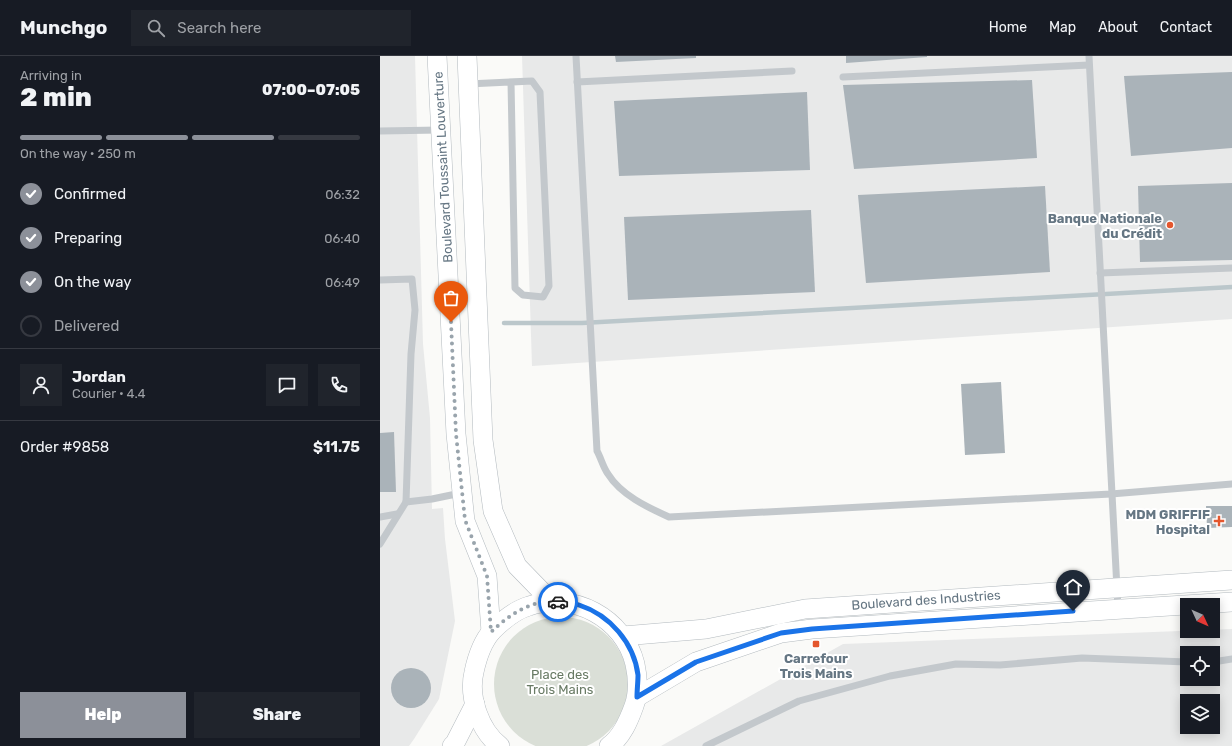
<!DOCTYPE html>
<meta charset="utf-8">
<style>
:root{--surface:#171b24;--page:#20242c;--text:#f1f3f6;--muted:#9ea1a6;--line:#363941;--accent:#8c9099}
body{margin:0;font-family:Rubik,sans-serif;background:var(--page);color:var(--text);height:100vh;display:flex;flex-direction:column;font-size:15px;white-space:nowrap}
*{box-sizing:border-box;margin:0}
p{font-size:13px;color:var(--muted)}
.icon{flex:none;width:22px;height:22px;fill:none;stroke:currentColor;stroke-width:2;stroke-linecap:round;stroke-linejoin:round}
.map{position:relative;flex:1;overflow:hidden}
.panel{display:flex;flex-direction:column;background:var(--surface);width:380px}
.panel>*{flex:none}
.needle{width:26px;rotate:134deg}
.fabs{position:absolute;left:800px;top:542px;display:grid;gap:8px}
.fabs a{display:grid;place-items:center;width:40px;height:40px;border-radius:0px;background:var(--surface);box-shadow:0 2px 10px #0003;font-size:20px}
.pin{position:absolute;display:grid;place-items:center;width:34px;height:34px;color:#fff;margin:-41px -17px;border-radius:50% 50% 50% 0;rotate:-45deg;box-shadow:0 0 4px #0007}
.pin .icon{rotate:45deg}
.courier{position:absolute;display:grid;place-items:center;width:40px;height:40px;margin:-20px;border:3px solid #1a73e8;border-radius:50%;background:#fff;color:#222;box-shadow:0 1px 5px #0007}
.overview em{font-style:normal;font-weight:800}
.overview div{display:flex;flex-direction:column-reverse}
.overview{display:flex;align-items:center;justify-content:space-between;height:68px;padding:0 20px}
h1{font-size:26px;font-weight:800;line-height:30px}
.bar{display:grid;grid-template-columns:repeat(4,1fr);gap:6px 4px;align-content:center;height:48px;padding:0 20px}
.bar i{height:5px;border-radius:3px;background:var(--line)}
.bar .selected{background:var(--accent)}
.bar p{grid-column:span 4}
.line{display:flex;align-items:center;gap:10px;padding:0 20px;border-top:1px solid var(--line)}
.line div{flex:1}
.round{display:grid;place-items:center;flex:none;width:42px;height:42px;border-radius:0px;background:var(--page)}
ol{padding:0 20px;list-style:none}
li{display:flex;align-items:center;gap:12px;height:44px}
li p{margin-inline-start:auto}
li .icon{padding:4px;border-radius:50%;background:var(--accent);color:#fff;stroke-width:4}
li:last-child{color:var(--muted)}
li i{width:22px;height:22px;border:2px solid var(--line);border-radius:50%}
.cta{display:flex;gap:8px;margin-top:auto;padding:8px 20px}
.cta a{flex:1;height:46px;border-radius:0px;background:var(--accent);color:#fff;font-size:16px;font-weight:800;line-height:46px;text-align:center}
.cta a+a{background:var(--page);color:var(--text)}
header{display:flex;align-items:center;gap:24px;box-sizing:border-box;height:56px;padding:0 20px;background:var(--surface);border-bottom:1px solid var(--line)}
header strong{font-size:19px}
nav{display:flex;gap:22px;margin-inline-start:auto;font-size:14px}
.search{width:280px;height:36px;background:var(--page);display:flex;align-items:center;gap:10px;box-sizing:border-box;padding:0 14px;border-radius:0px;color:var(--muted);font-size:15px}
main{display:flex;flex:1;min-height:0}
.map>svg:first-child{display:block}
.built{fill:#e8e9e9;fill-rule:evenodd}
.green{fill:#dadfd7}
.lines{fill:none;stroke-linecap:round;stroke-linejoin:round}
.stream{stroke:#bbc7cb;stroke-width:4.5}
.building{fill:#aab3b9}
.secondary-casing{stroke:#b3babf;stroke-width:20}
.lane{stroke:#c3c8cc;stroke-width:7}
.secondary{stroke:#fff;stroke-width:19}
.done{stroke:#99a4ac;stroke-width:4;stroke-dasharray:0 7.2}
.route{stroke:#1a73e8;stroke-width:5}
.poi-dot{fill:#e4572e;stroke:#fff;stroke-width:1.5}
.labels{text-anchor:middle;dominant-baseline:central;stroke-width:4;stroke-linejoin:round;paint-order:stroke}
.street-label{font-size:13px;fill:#657683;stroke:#fff}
.poi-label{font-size:13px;font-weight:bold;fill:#657683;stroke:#fff;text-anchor:end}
.park-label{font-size:13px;fill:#687a64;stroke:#fff}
</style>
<header>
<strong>Munchgo</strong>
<div class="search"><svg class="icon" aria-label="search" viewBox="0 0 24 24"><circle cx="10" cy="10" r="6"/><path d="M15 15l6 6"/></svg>Search here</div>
<nav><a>Home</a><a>Map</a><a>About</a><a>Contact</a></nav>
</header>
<main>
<section class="panel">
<div class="overview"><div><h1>2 min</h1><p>Arriving in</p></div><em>07:00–07:05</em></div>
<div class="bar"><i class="selected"></i><i class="selected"></i><i class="selected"></i><i></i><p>On the way · 250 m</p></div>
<ol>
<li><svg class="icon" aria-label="check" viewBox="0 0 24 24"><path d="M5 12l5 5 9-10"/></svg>Confirmed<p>06:32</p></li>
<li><svg class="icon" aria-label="check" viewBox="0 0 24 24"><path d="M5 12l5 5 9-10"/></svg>Preparing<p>06:40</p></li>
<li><svg class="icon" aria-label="check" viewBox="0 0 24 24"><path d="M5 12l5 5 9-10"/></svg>On the way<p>06:49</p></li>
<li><i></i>Delivered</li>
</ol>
<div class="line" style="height:72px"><a class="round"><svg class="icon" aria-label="person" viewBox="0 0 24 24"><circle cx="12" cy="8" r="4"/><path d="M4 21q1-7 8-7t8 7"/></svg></a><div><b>Jordan</b><p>Courier · 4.4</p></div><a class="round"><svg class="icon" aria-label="chat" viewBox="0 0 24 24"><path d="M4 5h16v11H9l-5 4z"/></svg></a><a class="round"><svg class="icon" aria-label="phone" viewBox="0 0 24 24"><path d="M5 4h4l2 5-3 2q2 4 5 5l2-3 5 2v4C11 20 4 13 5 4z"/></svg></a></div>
<div class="line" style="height:52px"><div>Order #9858</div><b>$11.75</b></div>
<div class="cta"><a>Help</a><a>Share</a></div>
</section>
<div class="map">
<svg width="852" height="690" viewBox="0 0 852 690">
<rect width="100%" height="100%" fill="#fafaf8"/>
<g class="built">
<polygon points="0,0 35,0 43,288 50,362 52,453 63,452 65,483 75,565 59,643 34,683 29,690 0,690"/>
<polygon points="142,0 852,0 852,263 152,310"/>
<path d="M852,573v117h-571l182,-102zM807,597h26v26h-26zM807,645h26v26h-26z"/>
</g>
<circle class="green" cx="181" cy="628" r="67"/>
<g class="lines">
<polyline class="stream" points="124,267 202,267 852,231"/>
</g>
<g class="building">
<polygon points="235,0 316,0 316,2 236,6"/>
<polygon points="466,0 547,0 547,1 466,7"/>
<polygon points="852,16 852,92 751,100 744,20"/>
<polygon points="652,24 657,102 474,113 463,29"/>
<polygon points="427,36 430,114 239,120 234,45"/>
<polygon points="852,127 852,204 760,206 758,130"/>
<polygon points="665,130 670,216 486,227 478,139"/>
<polygon points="431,154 435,236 248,244 244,161"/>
<polygon points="621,326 625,397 585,399 581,328"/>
<polygon points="14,376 16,436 0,436 0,377"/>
<polygon points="826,450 852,450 852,471 827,472"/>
<circle cx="31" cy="632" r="20"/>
</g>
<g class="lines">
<g class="secondary-casing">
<g id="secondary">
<polyline points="57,0 76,378 85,465 107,520 111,576"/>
<polyline points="87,0 103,384 113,455 137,510 171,545"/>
<polyline points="243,580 326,573 425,553 852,524"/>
<polyline points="257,641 316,606 401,577 432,573 852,546"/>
<polyline points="72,690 75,687 95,648"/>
<path d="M120,690c-20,-15 -32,-49 -26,-74 3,-14 8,-30 18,-41 10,-10 23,-21 37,-25 44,-15 95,12 106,58 3,14 4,28 -1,42 -5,14 -12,31 -25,40"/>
</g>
</g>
<g class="lane">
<path d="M196,0l21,395c4,7 6,16 11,23 13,21 39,33 61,43l442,-23 121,-10"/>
<polyline points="709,0 738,552"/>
<polyline points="463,21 709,9"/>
<polyline points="197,26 412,15"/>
<polyline points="88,28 152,25 160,36 169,230 163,241 143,239 135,232 131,26"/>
<polyline points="0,75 60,74"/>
<polyline points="720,217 852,212"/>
<polyline points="0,224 32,223 35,254 31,298 26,446 0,488"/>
<polyline points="26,446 52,443 81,437"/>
<polyline points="0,461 17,458"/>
<polyline points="833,606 852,603"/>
<polyline points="326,690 419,645 510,620 576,608 620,609 702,602 807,606"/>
</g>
<use href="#secondary" class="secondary"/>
</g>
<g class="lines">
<path class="done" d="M71,266l5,112 9,86 22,56 4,56c18,-17 40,-33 67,-30"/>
<path class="route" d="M178,546c7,1 15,1 21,3 31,10 55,38 59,70 0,7 -1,15 -1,22l59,-35 85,-29 31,-4 261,-18"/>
</g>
<g class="poi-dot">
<circle cx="790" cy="169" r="4"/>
<path d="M837 459h4v4h4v4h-4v4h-4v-4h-4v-4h4z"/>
<rect x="432" y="584" width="8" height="8" rx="2"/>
</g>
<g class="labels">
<g class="street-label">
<text transform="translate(63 111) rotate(-93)">Boulevard Toussaint Louverture</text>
<text transform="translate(546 544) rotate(-4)">Boulevard des Industries</text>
</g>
<g class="poi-label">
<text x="782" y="162">Banque Nationale<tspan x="782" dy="15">du Crédit</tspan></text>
<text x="830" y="458">MDM GRIFFIF<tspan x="830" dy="15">Hospital</tspan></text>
<text x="436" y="602" text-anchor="middle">Carrefour<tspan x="436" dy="15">Trois Mains</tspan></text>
</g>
<g class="park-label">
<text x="180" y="618">Place des<tspan x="180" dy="15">Trois Mains</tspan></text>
</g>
</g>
</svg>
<div class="fabs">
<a><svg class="needle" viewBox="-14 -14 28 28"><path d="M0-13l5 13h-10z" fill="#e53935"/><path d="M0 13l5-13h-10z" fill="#9ea1a6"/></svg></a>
<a><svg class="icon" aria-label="locate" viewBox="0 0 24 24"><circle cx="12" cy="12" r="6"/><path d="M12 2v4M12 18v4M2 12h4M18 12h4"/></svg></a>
<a><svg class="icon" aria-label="layers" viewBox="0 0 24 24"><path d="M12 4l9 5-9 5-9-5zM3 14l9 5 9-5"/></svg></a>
</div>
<div class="pin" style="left:71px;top:266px;background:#ea580c"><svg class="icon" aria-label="bag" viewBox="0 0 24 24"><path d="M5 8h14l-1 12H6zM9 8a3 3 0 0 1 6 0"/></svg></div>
<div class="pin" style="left:693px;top:555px;background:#1f2937"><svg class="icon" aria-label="home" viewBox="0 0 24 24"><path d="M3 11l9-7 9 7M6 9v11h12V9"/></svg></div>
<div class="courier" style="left:178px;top:546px"><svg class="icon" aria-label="car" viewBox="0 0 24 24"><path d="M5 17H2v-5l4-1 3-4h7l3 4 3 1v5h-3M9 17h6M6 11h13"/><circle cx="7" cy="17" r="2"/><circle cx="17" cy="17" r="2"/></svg></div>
</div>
</main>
